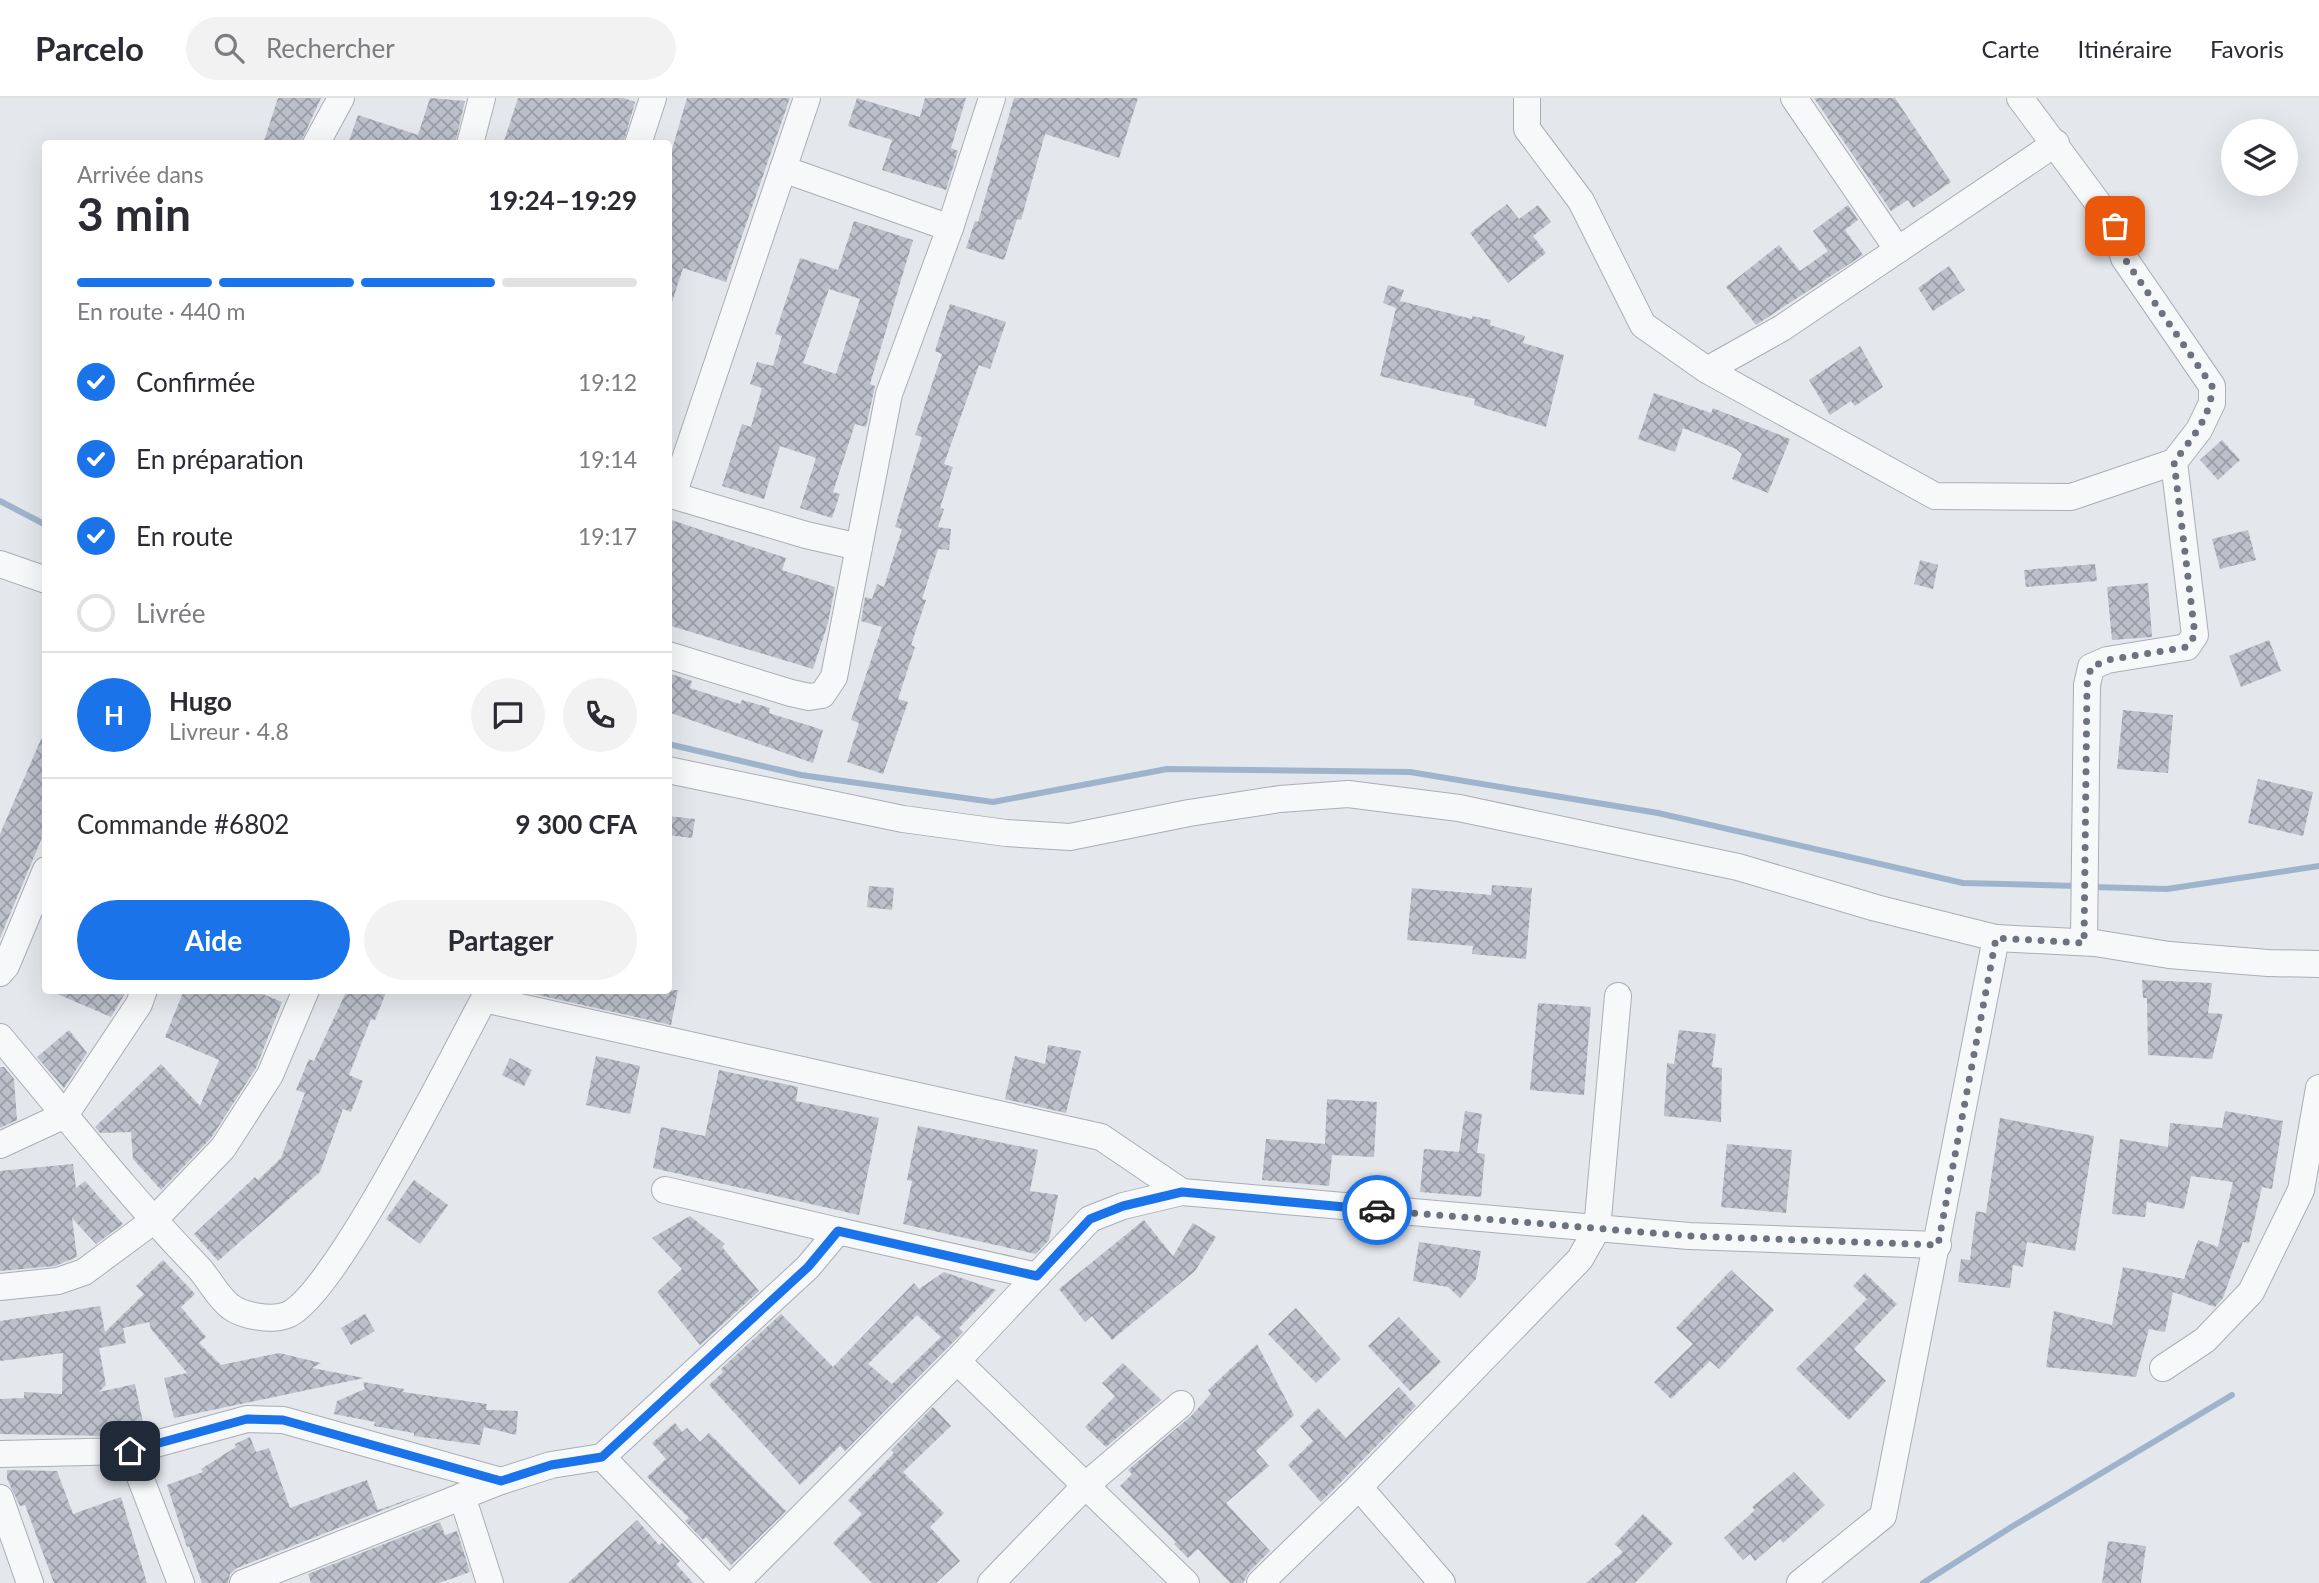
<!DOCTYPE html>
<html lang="fr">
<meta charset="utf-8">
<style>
:root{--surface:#fff;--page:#f2f2f3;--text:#2b2b33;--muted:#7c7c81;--line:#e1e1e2;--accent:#1a73e8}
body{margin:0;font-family:Lato,sans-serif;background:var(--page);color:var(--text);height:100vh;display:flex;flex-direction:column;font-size:26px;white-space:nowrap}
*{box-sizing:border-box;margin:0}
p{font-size:23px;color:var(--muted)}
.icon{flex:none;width:38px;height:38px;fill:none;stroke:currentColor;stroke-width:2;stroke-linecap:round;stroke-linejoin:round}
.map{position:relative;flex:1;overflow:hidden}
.drawer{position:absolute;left:42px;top:42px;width:630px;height:854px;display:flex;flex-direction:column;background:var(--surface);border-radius:7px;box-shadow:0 7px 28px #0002}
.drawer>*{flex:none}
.fabs{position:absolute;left:2221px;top:21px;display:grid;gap:14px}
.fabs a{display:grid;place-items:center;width:77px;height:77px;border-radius:50%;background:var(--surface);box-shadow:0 7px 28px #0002;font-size:35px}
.pin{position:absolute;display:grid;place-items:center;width:60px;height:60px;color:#fff;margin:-30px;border-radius:14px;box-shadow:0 4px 10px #0006}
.courier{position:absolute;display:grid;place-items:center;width:70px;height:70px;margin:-35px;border:5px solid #1a73e8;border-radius:50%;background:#fff;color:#222;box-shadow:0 2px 9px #0007}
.head em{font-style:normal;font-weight:700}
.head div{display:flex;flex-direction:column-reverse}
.head{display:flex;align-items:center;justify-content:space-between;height:119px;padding:0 35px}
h1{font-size:46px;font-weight:700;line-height:52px}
.bar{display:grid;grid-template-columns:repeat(4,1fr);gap:10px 7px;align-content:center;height:84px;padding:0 35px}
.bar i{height:9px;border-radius:5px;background:var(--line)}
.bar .current{background:var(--accent)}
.bar p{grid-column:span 4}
.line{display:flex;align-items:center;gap:18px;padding:0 35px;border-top:2px solid var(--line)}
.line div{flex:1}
.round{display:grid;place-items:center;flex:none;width:74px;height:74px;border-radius:37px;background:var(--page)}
ol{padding:0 35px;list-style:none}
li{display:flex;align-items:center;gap:21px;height:77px}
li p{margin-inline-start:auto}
li .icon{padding:7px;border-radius:50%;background:var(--accent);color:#fff;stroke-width:4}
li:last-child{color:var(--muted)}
li i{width:38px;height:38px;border:4px solid var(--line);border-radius:50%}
.action{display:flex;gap:14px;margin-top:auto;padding:14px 35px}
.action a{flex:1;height:80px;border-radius:42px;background:var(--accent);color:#fff;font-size:28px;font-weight:700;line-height:80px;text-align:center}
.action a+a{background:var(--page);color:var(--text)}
header{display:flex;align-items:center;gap:42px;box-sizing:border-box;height:98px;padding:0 35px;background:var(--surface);border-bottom:2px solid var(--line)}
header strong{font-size:33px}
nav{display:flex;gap:38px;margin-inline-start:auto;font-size:24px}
.search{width:490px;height:63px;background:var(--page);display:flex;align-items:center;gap:18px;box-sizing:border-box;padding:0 24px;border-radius:38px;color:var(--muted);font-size:26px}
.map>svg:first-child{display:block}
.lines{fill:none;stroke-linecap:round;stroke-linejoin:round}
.stream{stroke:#9fb4cc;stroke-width:6}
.building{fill:url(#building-cross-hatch);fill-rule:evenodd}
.minor-casing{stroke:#a9aeb7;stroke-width:28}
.minor{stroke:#f7f8fa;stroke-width:26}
.done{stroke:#6c737f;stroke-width:7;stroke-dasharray:0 12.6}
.route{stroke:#1a73e8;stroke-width:9}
</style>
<header>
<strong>Parcelo</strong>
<div class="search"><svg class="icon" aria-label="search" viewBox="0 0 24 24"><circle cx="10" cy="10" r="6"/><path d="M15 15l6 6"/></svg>Rechercher</div>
<nav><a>Carte</a><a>Itinéraire</a><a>Favoris</a></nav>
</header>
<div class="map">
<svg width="2319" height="1485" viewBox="0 0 2319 1485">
<defs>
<pattern id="building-cross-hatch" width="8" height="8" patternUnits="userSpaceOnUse" patternTransform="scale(1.75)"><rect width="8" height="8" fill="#bbc0ca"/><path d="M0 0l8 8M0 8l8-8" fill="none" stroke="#989da6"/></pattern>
</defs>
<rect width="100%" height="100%" fill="#e4e7ec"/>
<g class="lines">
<g class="stream">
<polyline points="0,403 46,427"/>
<polyline points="668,646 801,677 993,704 1167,671 1410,674 1658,715 1963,785 2078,788"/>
<polyline points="2092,789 2167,791 2319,768"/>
<polyline points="1923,1485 2013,1428 2232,1297"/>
</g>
</g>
<g class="building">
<polygon points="278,0 321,0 300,46 263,46"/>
<polygon points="430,0 465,3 455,46 348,46 358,17 418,37"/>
<polygon points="518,0 624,0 635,4 623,46 503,46"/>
<polygon points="687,0 790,0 726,184 683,170 672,204 668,203 668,65"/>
<polygon points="857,0 920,19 925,0 966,0 951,50 958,53 946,92 882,72 892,42 848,28"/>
<polygon points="1014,0 1138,0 1119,60 1045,36 1021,122 1017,121 1004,162 966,150 975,123 978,124"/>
<polygon points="1814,0 1895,0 1951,84 1913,110 1908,102 1891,113"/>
<polygon points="1507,106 1519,121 1538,107 1551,124 1533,138 1546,155 1508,185 1470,135"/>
<polygon points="1848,107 1858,122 1845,132 1863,157 1756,227 1726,189 1779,147 1800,173 1828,153 1813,133"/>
<path d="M854,123l59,19 -43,144 5,2 -9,41 -11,-3 -22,68 7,2 -8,24 -32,-10 16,-50 -36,-12 -16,53 -42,-13 20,-62 9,3 11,-39 -12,-4 7,-22 16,4 9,-30 -7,-2 25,-76 38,12zM829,191l31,10 -24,75 -33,-11z"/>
<polygon points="1949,168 1965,192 1933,213 1918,190"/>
<polygon points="1388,187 1404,192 1400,203 1472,221 1472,218 1491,222 1490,227 1525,238 1523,245 1564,257 1546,329 1474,307 1475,301 1380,278 1396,210 1383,205"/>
<polygon points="950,206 1006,224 990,271 979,267 944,366 953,369 940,410 944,411 938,429 951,431 949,452 938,451 922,501 926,502 911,547 915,549 898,601 908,604 883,676 847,664 859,625 851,622 882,529 861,523 865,499 872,501 877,486 884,489 902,431 895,429 922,339 915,337 942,256 935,253"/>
<polygon points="1860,248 1883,289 1855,308 1851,303 1830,317 1809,282"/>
<polygon points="1654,295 1711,315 1713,310 1790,341 1768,395 1732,381 1742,356 1736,351 1683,330 1675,354 1638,341"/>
<polygon points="2222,342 2240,362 2218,382 2200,362"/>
<polygon points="671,422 786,460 782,472 835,489 828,525 813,571 668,527 668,431"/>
<polygon points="2248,432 2256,462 2220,471 2212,441"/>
<polygon points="1920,462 1938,467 1933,491 1914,486"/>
<polygon points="2095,466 2097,483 2026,489 2024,472"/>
<polygon points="2148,485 2152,539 2112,542 2107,489"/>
<polygon points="2269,542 2281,573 2241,589 2229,558"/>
<polygon points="668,575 692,583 690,590 740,606 742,602 770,610 769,615 823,632 813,665 668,614"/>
<polygon points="2123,612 2173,617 2168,675 2117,671"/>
<polygon points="45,632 46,730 0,840 0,736"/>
<polygon points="2258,681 2313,694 2303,738 2248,725"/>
<polygon points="668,718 695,721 692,740 668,737"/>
<polygon points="1492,787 1532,790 1526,861 1472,856 1473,848 1407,842 1412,790 1491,797"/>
<polygon points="869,788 894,790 892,812 867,809"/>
<polygon points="2142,882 2212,885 2208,915 2223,916 2212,961 2148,957 2147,900 2143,900"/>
<polygon points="48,892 127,892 111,919"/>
<polygon points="184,892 253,892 282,904 256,970 211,1040 161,1092 133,1061 131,1034 100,1035 95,1029 161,966 200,1008 219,962 165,939"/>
<polygon points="347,892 387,892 375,922 371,921 349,977 363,983 351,1014 343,1011 320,1074 218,1163 194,1136 255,1079 258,1082 281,1060 305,995 296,992 309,961 314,963"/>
<polygon points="535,892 678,892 671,927 534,896"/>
<polygon points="1538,905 1591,909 1584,997 1530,992"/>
<polygon points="69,932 87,955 64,990 37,959"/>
<polygon points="1679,932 1716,936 1712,969 1722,970 1721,1024 1664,1018 1667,965 1674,966"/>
<polygon points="1048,947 1081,953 1066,1015 1005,1001 1015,958 1045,966"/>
<polygon points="596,958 640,968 630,1016 586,1007"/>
<polygon points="510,960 532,972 524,988 502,977"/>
<polygon points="0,969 4,969 14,981 17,1022 0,1030"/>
<polygon points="719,972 798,989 796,1003 879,1020 859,1117 653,1070 661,1029 705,1038"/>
<polygon points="1327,1001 1377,1004 1374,1059 1332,1057 1329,1088 1262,1082 1266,1041 1325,1046"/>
<polygon points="1465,1013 1482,1016 1477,1055 1485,1056 1481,1099 1420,1094 1424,1051 1459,1054"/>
<polygon points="2225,1013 2283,1023 2272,1091 2262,1089 2249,1145 2243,1144 2223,1200 2215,1209 2173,1194 2165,1234 2149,1231 2136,1279 2046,1269 2054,1213 2112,1227 2123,1169 2184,1181 2198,1142 2218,1149 2233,1084 2191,1078 2184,1111 2147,1104 2145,1119 2112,1116 2120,1041 2168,1049 2170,1025 2222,1030"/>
<polygon points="2000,1020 2094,1038 2075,1153 2027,1144 2023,1169 2013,1167 2010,1190 1958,1184 1961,1161 1970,1162 1976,1113 1986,1115"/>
<polygon points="918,1028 1038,1052 1030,1093 1058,1097 1049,1142 1036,1156 903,1126 912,1083 907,1082"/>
<polygon points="1727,1046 1792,1052 1786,1115 1721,1109"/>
<polygon points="73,1066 76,1090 85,1083 123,1126 96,1146 72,1120 77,1159 55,1168 0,1173 0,1073"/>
<polygon points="414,1082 448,1107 420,1146 386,1121"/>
<polygon points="690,1118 725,1146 722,1149 759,1193 700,1247 657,1194 682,1171 652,1140"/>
<polygon points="1144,1122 1173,1158 1193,1125 1216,1139 1195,1173 1112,1242 1092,1218 1085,1224 1059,1191"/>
<polygon points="1419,1144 1481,1153 1476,1181 1460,1200 1448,1189 1413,1183"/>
<polygon points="163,1162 195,1196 181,1209 206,1239 199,1245 221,1267 279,1255 321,1265 312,1270 364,1280 174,1320 164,1280 187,1275 151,1231 149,1224 123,1230 126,1245 99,1250 106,1287 99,1294 135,1286 144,1329 106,1338 0,1336 0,1301 24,1300 24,1294 62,1296 63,1255 0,1263 0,1223 100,1208 105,1234 144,1196 136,1188"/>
<polygon points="1731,1172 1774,1212 1719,1271 1710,1263 1671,1301 1654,1284 1693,1246 1676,1230"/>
<path d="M944,1174l52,18 -37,38 4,4 -118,119 -5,-5 -40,39 -91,-100 14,-13 -2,-3 60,-55 52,53 81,-84 5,6zM917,1217l24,22 -49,47 -24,-20z"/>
<polygon points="1865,1175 1897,1206 1854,1251 1886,1283 1849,1322 1796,1271 1867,1201 1853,1188"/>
<polygon points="1296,1210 1341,1261 1316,1285 1268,1236"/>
<polygon points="365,1216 375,1233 351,1247 341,1230"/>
<polygon points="1399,1219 1441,1264 1410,1293 1368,1248"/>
<polygon points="1257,1246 1294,1317 1256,1353 1269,1368 1226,1405 1270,1453 1249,1474 1243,1485 1230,1485 1198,1451 1188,1460 1174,1446 1176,1444 1120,1388 1132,1376 1128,1372 1191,1318 1211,1296 1208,1292"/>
<polygon points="1123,1265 1161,1302 1106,1349 1085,1329 1115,1298 1102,1285"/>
<polygon points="363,1284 404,1291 403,1294 487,1306 486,1312 518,1313 516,1337 484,1329 480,1347 414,1338 414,1335 374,1328 375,1324 334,1316 337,1303 365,1291"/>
<polygon points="1399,1289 1416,1308 1321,1404 1288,1367 1313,1343 1300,1328 1318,1310 1346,1340"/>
<polygon points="933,1309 951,1328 903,1374 944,1415 930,1429 960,1463 936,1485 872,1485 833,1445 862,1416 848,1402 894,1355 891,1352"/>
<polygon points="675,1325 682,1334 687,1330 700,1344 709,1335 786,1413 731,1467 706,1439 703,1442 685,1423 689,1420 647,1379 666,1361 652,1345"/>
<polygon points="250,1339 256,1354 269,1350 290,1410 367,1382 378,1412 429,1394 237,1470 230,1476 228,1485 202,1485 189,1448 187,1449 167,1387 203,1374 201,1371 236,1349 235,1346"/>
<polygon points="7,1372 57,1373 73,1416 121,1399 147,1485 54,1485 25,1407 20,1408 7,1381"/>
<polygon points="1794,1374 1825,1407 1783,1445 1780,1441 1755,1463 1750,1456 1743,1462 1724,1440 1755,1412 1752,1409"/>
<polygon points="1643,1416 1673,1445 1635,1485 1586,1485 1623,1454 1615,1446"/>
<polygon points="637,1422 659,1447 662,1445 680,1463 676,1466 693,1485 568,1485"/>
<polygon points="440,1424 445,1437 457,1433 470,1474 439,1485 311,1485 308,1476"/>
<polygon points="2108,1443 2146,1448 2141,1485 2102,1485"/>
</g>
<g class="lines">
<g class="minor-casing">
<g id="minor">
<polyline points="1527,0 1527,31 1581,103 1643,227 1707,272 1935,398 2071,399 2174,364 2199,332 2212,305 2212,288 2124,160 2115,128 2020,0"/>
<polyline points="1794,0 1898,152"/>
<polyline points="316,46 341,0"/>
<polyline points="470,46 482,0"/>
<polyline points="638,46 653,0"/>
<polyline points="783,71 950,130"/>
<polyline points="1707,272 1782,230 2056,45"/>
<polyline points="668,396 806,437 859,449 889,296 950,130 992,0"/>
<polyline points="673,397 807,0"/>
<polyline points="0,466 46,482"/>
<polyline points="668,557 791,595 809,599 822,597 834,579 859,449"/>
<polyline points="668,672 903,721 1006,735 1070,739 1189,715 1280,701 1348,696 1459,710 1738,769 1876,810 1996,840 2095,845 2169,857 2268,865 2319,866"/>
<polyline points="2084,844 2087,587 2091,569 2107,562 2187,549 2195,537 2174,364"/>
<polyline points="0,875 6,868 46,772"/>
<path d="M0,939c65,77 127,157 197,229 12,12 20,31 34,41 12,9 41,14 56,8 47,-18 166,-259 197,-316l617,138 81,55"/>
<polyline points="0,1047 65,1017 139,906 144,892"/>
<polyline points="665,1092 838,1133"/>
<polyline points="0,1189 58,1183 84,1174 153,1123 223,1050 270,977 306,892"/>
<polyline points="957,1263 1186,1485"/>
<polyline points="2163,1270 2205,1242 2251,1194 2301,1092 2319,990"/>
<polyline points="130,1353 181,1485"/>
<polyline points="0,1356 130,1353 247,1321 283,1322 501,1383"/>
<polyline points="602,1359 723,1485"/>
<polyline points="1359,1389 1442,1485"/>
<polyline points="462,1398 490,1485"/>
<polyline points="0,1400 30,1485"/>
<polyline points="243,1485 501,1383 551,1367 602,1359 808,1169 838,1133 1037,1178"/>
<polyline points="736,1485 957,1263 1090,1121 1123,1108 1182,1094 1689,1138 1938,1147"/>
<polyline points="991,1485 1086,1387 1181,1306"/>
<polyline points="1260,1485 1359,1389 1580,1161 1597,1131 1618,898"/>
<polyline points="1800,1485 1883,1418 1996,840"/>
</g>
</g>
<use href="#minor" class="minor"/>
</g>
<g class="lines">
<path class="done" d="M1377,1112l312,26 249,9 58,-307 88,5 3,-258 4,-18 17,-7 79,-13 8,-12 -21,-173c18,-24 38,-46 38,-76l-88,-128 -9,-32"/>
<polyline class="route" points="130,1353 247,1321 283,1322 501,1383 551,1367 602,1359 808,1169 838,1133 1037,1178 1090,1121 1123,1108 1182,1094 1377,1112"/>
</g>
</svg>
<div class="fabs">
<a><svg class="icon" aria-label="layers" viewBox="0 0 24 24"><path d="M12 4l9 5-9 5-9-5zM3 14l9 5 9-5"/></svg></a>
</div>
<div class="pin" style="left:2115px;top:128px;background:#ea580c"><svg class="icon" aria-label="bag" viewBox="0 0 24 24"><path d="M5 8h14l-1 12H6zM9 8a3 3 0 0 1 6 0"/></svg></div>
<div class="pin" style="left:130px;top:1353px;background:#1f2937"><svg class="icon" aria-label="home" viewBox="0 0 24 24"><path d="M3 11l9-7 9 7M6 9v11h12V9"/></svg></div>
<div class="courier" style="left:1377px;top:1112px"><svg class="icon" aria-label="car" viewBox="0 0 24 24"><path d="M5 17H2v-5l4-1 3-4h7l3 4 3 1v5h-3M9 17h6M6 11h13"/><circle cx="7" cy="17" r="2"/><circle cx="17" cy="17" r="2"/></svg></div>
<section class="drawer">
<div class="head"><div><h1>3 min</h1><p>Arrivée dans</p></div><em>19:24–19:29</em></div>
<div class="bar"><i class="current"></i><i class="current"></i><i class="current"></i><i></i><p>En route · 440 m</p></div>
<ol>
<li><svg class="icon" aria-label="check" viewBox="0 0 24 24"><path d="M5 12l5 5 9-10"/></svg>Confirmée<p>19:12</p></li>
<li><svg class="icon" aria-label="check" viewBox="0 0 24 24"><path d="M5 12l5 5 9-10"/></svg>En préparation<p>19:14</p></li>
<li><svg class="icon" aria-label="check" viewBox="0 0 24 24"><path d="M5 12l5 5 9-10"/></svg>En route<p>19:17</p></li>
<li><i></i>Livrée</li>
</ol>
<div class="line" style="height:126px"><b class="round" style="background:var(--accent);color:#fff">H</b><div><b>Hugo</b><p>Livreur · 4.8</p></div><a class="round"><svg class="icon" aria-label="chat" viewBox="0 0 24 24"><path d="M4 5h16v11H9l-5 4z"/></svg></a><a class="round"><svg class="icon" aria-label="phone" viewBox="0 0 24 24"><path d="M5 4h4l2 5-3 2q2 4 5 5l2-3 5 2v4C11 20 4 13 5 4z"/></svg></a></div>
<div class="line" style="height:91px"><div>Commande #6802</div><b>9 300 CFA</b></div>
<div class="action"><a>Aide</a><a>Partager</a></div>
</section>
</div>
